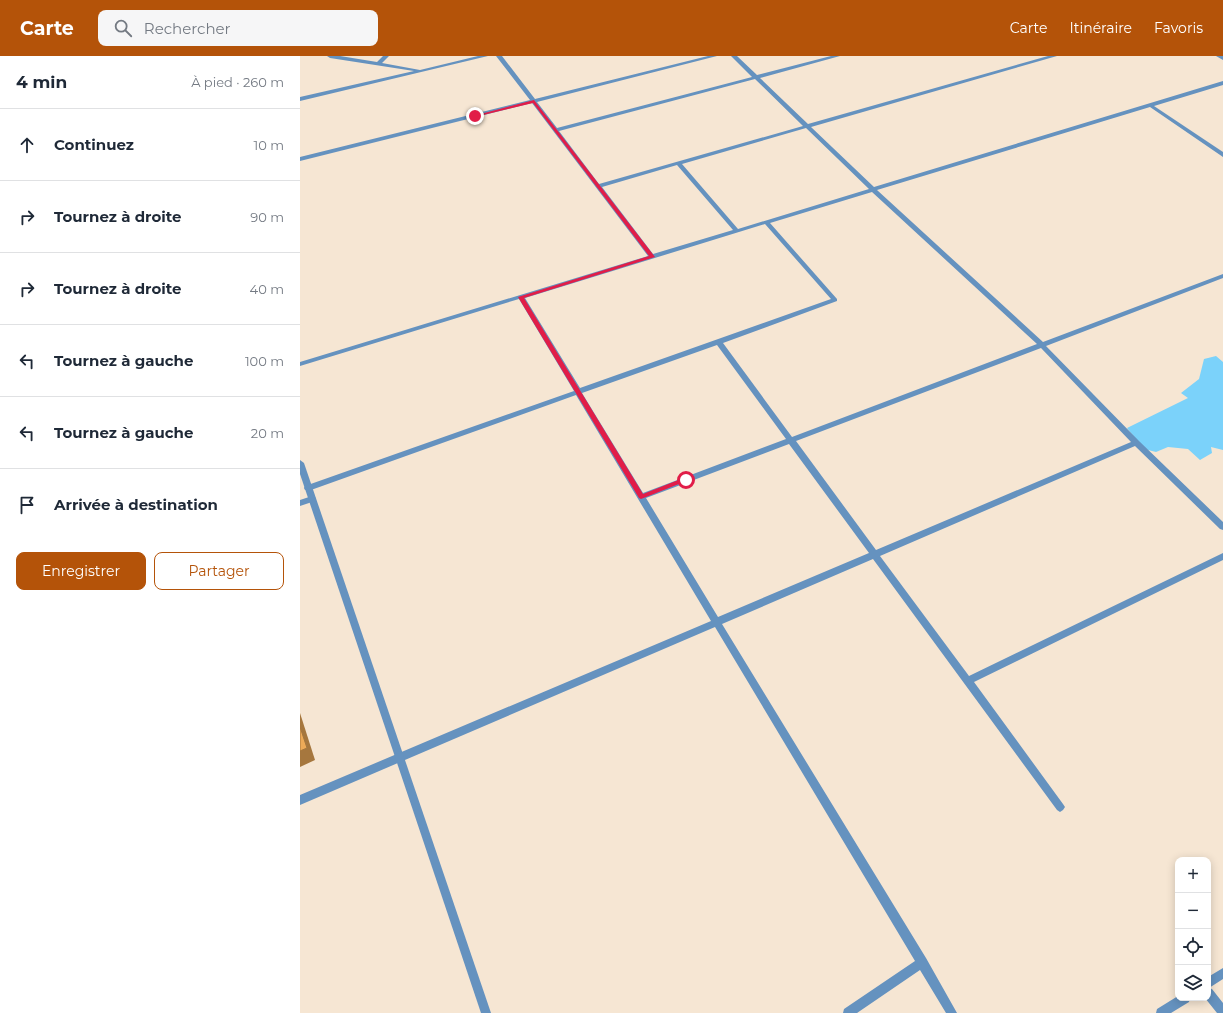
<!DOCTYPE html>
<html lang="fr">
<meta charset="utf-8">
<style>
:root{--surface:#fff;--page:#f6f6f7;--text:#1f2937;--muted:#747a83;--line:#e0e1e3;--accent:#b45309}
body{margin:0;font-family:Montserrat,sans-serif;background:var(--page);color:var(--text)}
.controls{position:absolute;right:12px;bottom:12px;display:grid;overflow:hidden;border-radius:8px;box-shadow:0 2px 10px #0003}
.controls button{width:36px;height:36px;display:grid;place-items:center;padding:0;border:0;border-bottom:1px solid var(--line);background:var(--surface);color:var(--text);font:20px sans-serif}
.stop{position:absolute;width:12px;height:12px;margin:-9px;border:3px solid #e11d48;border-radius:50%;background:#fff}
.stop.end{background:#e11d48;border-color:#fff;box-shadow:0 1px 4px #0008}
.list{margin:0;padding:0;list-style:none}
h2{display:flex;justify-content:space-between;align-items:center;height:52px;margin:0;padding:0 16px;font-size:17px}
h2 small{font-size:13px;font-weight:400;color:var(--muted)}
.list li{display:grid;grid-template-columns:26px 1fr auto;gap:12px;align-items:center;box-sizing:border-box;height:72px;padding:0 16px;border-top:1px solid var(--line)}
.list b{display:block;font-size:15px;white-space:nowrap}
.list em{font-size:13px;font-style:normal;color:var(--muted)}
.actions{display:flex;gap:8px;padding:12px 16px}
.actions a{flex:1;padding:9px 0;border:1px solid var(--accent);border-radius:8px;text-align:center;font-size:14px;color:var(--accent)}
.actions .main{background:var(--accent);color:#fff}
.icon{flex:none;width:22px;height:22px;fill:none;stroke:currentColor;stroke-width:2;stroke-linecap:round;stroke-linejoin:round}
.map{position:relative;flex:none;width:923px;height:957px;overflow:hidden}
header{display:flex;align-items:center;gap:24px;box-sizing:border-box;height:56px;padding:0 20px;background:var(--accent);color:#fff}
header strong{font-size:19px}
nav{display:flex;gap:22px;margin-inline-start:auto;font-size:14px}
.search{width:280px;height:36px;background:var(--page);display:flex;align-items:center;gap:10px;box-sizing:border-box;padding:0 14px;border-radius:8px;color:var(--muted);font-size:15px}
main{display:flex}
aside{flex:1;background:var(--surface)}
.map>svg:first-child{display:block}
.water{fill:#7bd2fa}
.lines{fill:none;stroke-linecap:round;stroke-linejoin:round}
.minor{fill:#6592bf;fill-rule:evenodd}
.tertiary{fill:#6592bf;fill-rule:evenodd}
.shaded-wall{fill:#a6773e}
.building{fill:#edaa58;stroke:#a6773e}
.route{fill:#e11d48}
</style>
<header>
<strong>Carte</strong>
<div class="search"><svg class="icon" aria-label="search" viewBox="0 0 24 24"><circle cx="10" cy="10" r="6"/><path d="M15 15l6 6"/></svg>Rechercher</div>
<nav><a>Carte</a><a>Itinéraire</a><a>Favoris</a></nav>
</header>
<main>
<aside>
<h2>4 min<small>À pied · 260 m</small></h2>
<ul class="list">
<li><svg class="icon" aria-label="ahead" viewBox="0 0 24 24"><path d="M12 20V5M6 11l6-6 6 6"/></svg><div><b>Continuez</b></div><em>10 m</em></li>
<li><svg class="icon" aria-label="right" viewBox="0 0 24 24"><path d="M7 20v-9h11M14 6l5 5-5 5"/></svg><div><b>Tournez à droite</b></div><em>90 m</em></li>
<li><svg class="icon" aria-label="right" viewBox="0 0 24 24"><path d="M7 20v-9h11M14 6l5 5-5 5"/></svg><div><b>Tournez à droite</b></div><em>40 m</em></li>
<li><svg class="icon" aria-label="left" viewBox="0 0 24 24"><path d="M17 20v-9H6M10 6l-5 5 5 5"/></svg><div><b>Tournez à gauche</b></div><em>100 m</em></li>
<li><svg class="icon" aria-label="left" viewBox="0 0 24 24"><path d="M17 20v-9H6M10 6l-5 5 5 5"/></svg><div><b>Tournez à gauche</b></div><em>20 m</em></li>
<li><svg class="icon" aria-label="arrive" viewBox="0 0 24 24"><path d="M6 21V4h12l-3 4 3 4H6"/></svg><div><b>Arrivée à destination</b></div></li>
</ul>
<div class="actions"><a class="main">Enregistrer</a><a>Partager</a></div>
</aside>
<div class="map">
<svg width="923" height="957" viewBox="0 0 923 957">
<rect width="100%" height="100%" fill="#f6e6d3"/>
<!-- water -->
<path class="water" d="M916 300 923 306V394L911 391 912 397 900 404 888 393 868 391 856 396 848 394 840 388 827 372 888 342 881 337 899 323 904 303Z"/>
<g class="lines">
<!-- minor -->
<path class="minor" d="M27 0H40L77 6 83 0H89L82 7 120 14 178 0H188L0 45V41L114 15 30 2Z
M196 0H202L235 43 408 0H417L237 46 257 72 452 21 431 0H437L457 19 531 0H540L460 22 508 68 748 0H757L511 71 574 131 923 25V29L854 50 923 96V101L850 51 577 134 743 286 923 218V222L746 290 839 385 923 466V474L920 473 835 390 580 500 669 620 923 497V504L674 626 763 748 765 751 763 754 760 756 757 754 573 503 422 568 626 902 657 957H646L620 914 557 957H543L544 953 615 905 415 571 0 749V739L411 565 276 339 11 434H5L4 432 5 430 274 335 219 243 0 310V306L348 200 232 47 0 105V101L230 44ZM455 23 503 70 299 128 259 75ZM506 72 569 133 438 173 382 108ZM377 109 433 174 353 198 302 131ZM572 136 737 288 492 381 423 287 537 245V243L470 167ZM465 168 531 243 280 332 225 242ZM417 289 486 383 343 437 282 337ZM741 292 831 386 576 494 496 385ZM489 388 569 497 418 561 346 442Z
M916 0H923V4Z
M12 440 15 441 16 443 15 445 0 450V444Z
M923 912V923L909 932 912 933 923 947V957H917L905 942H908V921Z
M878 940V942H890L889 946 871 957H856L857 953Z"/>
<!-- tertiary -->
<path class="tertiary" d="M0 404 4 407 191 957H181L0 418Z"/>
</g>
<!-- shaded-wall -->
<path class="shaded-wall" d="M0 657 15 704 0 711Z"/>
<!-- building -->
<path class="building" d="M0 671 7 692 0 695Z"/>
<!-- route -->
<path class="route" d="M234 44 355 201 224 242 343 438 386 421 389 424 341 443 339 442 218 241 349 200 233 47 175 61 173 60Z"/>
</svg>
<div class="controls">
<button>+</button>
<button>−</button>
<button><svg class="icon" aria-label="locate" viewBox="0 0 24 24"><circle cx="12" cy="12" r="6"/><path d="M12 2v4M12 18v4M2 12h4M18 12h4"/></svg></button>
<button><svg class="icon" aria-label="layers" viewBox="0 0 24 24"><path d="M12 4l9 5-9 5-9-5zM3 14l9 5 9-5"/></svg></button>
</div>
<div class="stop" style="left:386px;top:424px"></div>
<div class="stop end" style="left:175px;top:60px"></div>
</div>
</main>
